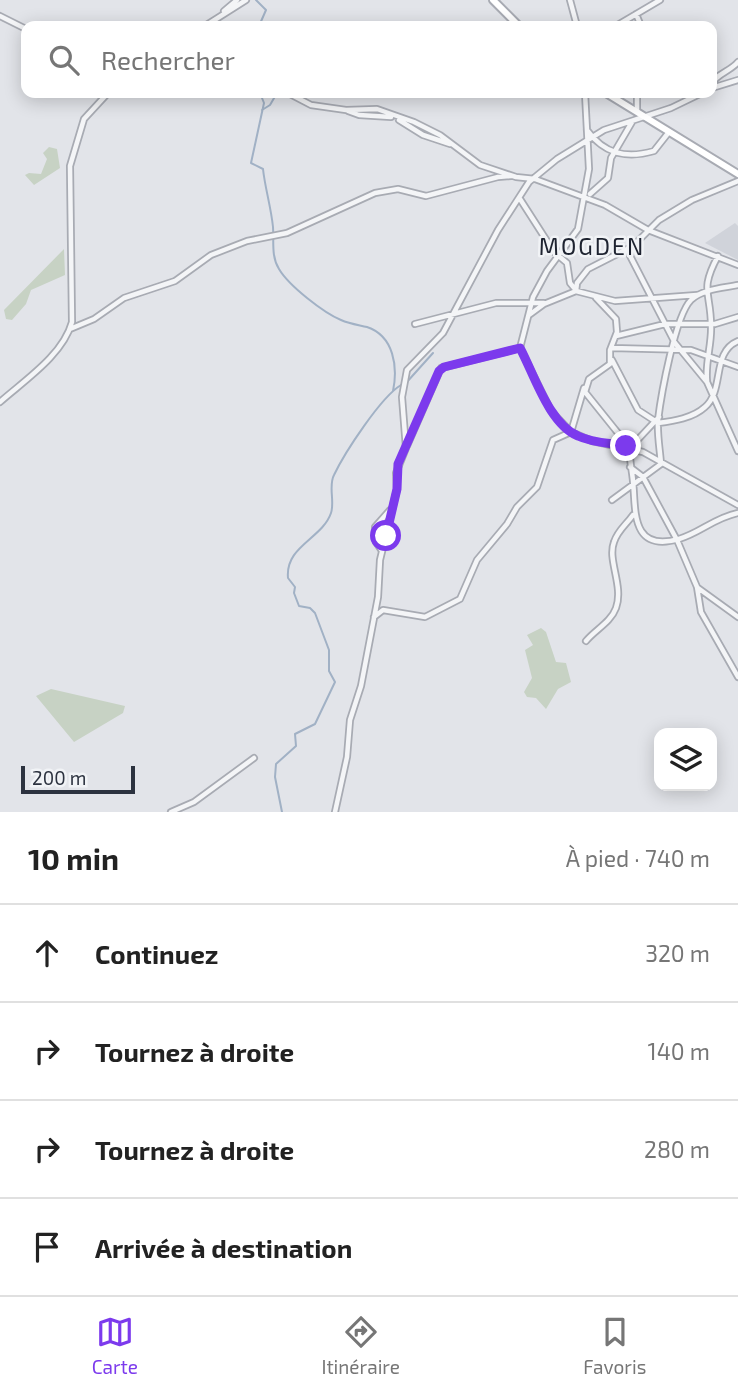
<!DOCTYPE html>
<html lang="fr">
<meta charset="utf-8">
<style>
:root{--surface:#fff;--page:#f2f2f2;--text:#222;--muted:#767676;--line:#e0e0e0;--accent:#7c3aed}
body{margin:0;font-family:"Exo 2",sans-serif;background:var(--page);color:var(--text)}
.controls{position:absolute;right:21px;bottom:21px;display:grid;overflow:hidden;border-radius:14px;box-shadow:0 4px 18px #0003}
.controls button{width:63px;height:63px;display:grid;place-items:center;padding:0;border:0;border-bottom:2px solid var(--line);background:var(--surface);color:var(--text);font:35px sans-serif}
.scale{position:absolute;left:21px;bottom:18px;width:114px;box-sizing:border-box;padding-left:7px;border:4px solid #2c323f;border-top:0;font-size:19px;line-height:24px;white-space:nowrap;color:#2c323f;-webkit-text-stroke:5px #f1f3f6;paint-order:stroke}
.stop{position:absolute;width:21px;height:21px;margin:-16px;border:5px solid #7c3aed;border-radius:50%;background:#fff}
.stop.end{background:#7c3aed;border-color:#fff;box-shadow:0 2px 7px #0008}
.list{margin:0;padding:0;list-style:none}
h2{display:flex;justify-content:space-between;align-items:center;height:91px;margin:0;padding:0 28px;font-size:30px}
h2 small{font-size:23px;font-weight:400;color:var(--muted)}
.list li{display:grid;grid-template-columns:46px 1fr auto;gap:21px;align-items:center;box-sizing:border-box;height:98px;padding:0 28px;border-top:2px solid var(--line)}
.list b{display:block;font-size:26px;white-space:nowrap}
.list em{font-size:23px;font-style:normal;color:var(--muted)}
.icon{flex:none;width:38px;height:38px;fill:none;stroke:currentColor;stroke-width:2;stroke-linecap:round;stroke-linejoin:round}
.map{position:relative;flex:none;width:738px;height:812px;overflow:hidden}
.search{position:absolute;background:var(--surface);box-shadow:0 4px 18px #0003;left:21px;right:21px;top:21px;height:77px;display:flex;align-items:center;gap:18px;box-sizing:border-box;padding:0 24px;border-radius:14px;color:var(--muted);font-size:26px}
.sheet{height:483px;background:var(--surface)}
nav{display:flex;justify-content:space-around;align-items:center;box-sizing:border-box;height:98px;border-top:2px solid var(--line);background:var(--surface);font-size:19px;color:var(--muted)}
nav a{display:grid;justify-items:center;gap:4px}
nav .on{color:var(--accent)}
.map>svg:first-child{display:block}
.built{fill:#d0d3da}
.green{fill:#c7d2c4}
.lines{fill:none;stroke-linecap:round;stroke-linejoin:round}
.stream{stroke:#a1b1c5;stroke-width:2}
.street-casing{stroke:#a8abb3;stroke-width:8}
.secondary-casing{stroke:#a8abb3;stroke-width:10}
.street{stroke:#f4f5f7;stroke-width:4.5}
.secondary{stroke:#fff;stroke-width:6}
.route{stroke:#7c3aed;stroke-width:9}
.labels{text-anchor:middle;stroke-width:5;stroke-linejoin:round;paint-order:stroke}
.quarter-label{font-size:23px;letter-spacing:2px;fill:#1e2330;stroke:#f1f3f6}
</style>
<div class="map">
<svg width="738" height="812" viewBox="0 0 738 812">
<rect width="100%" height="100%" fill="#e2e4e9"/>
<!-- built -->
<path class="built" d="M735 223 738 226V260L705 243Z"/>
<!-- green -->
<path class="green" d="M49 147 57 149 60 168 34 185 25 175 29 173 41 174 47 159 43 153Z
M64 249 65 275 31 290 26 304 12 320 6 319 4 310Z
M541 628 546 632 556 662 566 663 571 682 558 689 546 709 536 698 527 697 524 692 532 678 525 650 533 645 527 635Z
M51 689 125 706 123 713 74 742 36 696Z"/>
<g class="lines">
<!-- stream -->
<path class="stream" d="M256 0 266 10 259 26
M260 93 264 103 251 163 263 169C265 188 271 207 273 227 274 242 271 256 279 269 289 286 324 313 341 320 350 324 359 325 367 327 394 336 398 367 393 391
M262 110 270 105 277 93
M406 383 433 353
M282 812 275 777 276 764 296 746 295 734 315 724 335 682 329 671V650L315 613 310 608 299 606 294 593 295 587 288 578C285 546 322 539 331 513 335 501 328 486 334 475 345 452 381 397 401 385"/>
<defs>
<path id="street" d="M570 0 577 26
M224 11 237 0
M636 14 641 26
M0 16 26 29
M205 26 246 0
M616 26 660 0
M712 84C716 74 731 71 738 62
M712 88 738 80
M288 93 311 105 346 110 377 109 414 122 440 135 480 165 516 177 535 179 605 205 648 230 738 265
M585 93 589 169 578 229 547 271 533 297 520 348 551 411 571 432 592 441 643 452 738 505
M348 111 359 115 391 117
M637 111V93
M399 120 423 135 450 144
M587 130C604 154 626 159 654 151L669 132
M590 194 608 178 611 158 632 122
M520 199 554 252 567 263 570 283 575 289
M627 250 675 343 707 382 738 451
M576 291 577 283 588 269 633 246 659 220 692 200 738 181
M596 298 616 319 617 332 610 350V364L589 379 585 392 630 448 659 417
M529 315 544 304 576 291 615 301 697 295
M415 324 496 303H544
M70 329 94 319 124 298 175 281 211 255 247 241 287 233 375 193 398 189 426 196 498 177 511 176
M616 336 665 324H715L738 317
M612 348 691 350 738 367
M612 360 638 410 658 423C674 421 693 418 705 407 725 390 711 352 738 341
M707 381C705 362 712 344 711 326 711 292 699 291 718 256
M0 402C25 380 63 355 72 322L70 166 84 119 108 93
M407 446 441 368 520 348
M630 448C629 460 632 469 633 481 636 509 630 553 679 539 700 533 714 518 738 513
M630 467 643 477 677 540 697 587 701 612 738 677
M612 500 661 464C660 450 657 434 658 420 661 396 675 316 691 300 702 289 724 288 738 285
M382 551 376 542 375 527 390 510
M698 588 738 617
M374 617 383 610 425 617 460 599 477 560 507 524 517 507 537 487 553 440 571 432 584 388
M586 641C595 630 611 622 616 608 624 586 607 560 614 542 618 530 626 525 633 515
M171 812 194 802 254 758
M335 812 347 757 350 720 361 686 378 597 380 560 397 489 396 473 406 448 402 397 407 370 443 333 498 230 529 182 557 159 604 130 671 108 702 93"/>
<path id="secondary" d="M493 0 519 26
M606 93 738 174"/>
</defs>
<!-- street casing -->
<use href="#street" class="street-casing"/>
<!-- secondary casing -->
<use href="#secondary" class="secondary-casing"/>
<!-- street -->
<use href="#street" class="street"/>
<!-- secondary -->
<use href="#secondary" class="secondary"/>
</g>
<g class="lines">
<!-- route -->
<path class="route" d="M386 536 397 489 398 464 439 371 444 367 520 348C534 374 549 424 578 436 593 443 610 443 626 446"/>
</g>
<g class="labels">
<!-- quarter labels -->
<g class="quarter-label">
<text x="592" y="255">MOGDEN</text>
</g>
</g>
</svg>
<div class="controls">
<button><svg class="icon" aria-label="layers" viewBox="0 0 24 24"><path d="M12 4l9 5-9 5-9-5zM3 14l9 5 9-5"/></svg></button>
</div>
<div class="scale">200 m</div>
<div class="stop" style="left:386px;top:536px"></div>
<div class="stop end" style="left:626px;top:446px"></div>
<div class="search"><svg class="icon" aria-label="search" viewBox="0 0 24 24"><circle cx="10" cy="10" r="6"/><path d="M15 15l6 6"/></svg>Rechercher</div>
</div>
<section class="sheet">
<h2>10 min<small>À pied · 740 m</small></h2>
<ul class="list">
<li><svg class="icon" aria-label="ahead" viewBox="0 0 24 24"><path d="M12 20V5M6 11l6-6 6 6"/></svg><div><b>Continuez</b></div><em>320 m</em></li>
<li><svg class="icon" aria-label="right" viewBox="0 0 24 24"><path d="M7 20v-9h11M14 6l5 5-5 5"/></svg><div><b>Tournez à droite</b></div><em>140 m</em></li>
<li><svg class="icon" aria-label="right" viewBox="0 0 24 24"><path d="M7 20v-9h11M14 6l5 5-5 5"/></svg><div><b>Tournez à droite</b></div><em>280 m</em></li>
<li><svg class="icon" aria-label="arrive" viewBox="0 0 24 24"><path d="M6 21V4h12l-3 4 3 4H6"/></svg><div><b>Arrivée à destination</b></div></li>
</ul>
</section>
<nav>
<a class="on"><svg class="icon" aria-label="map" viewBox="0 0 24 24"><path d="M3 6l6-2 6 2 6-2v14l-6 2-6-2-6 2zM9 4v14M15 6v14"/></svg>Carte</a>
<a><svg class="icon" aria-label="directions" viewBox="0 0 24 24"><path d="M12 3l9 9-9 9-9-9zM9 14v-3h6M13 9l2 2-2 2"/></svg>Itinéraire</a>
<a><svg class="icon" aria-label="saved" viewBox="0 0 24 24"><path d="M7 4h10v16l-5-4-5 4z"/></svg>Favoris</a>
</nav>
